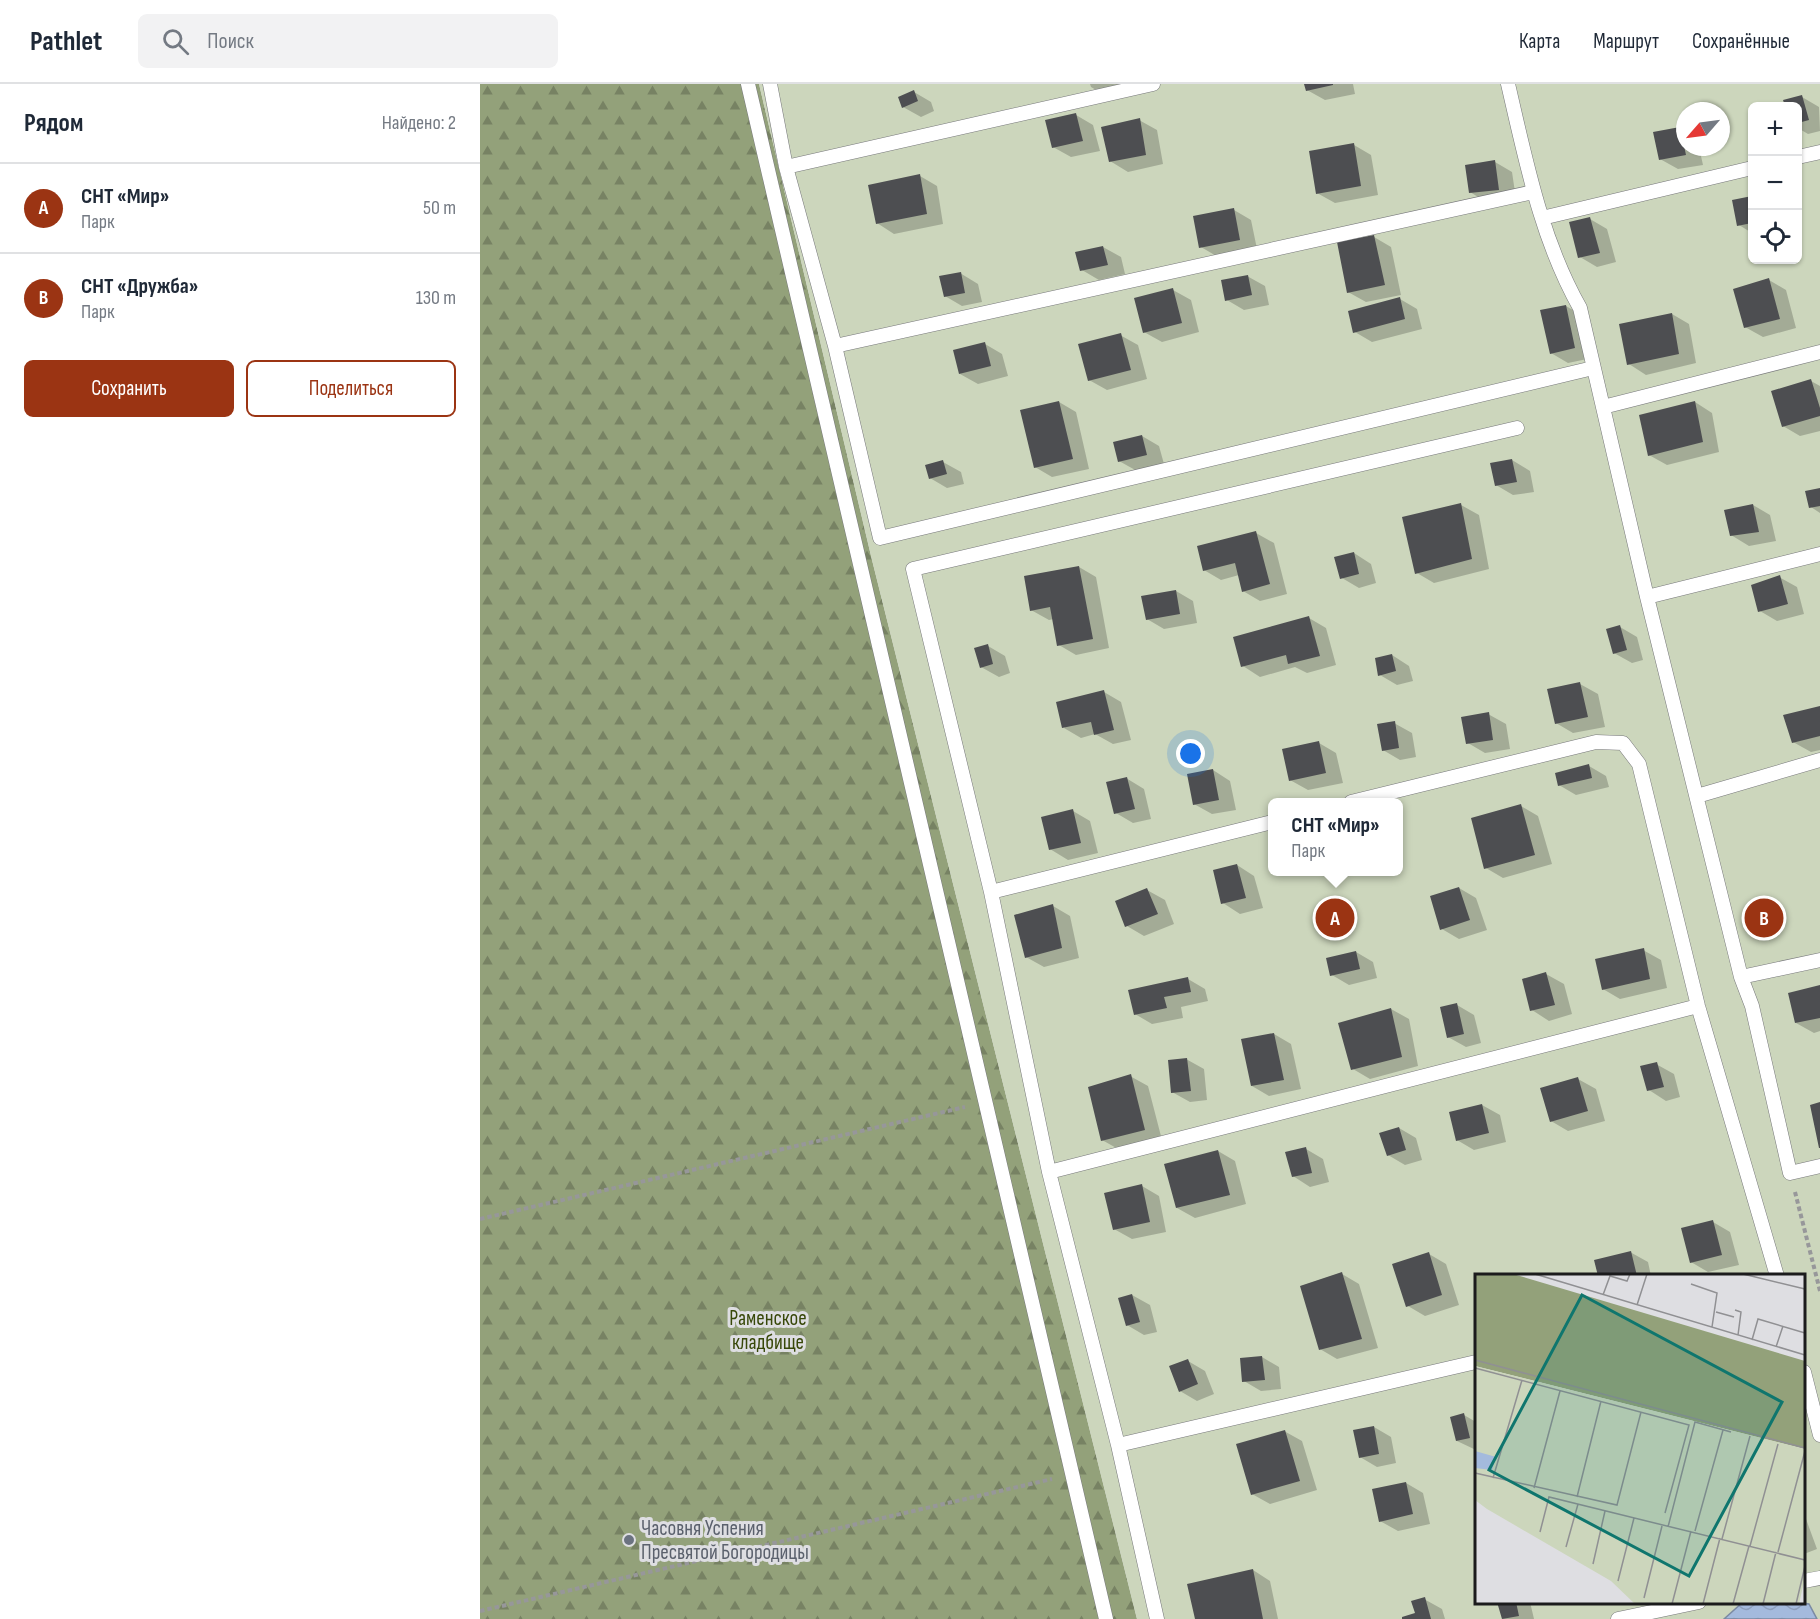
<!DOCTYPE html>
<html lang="ru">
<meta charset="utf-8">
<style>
:root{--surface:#fff;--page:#f2f2f3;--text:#1f2937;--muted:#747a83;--line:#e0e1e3;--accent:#9b3413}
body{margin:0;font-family:"Sofia Sans Condensed",sans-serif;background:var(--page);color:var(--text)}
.controls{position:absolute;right:18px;top:18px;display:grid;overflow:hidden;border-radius:9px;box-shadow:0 2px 4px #0004}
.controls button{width:54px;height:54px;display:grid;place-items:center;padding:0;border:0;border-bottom:2px solid var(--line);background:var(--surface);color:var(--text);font:30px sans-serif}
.compass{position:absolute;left:1196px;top:18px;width:54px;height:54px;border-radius:50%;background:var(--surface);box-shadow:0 2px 4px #0004;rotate:242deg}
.you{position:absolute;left:711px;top:670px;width:21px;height:21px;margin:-15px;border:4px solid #fff;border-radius:50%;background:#1a73e8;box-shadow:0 0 0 9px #1a73e833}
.badge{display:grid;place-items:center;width:39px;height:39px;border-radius:50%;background:var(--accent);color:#fff;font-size:20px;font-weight:700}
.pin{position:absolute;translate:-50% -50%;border:3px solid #fff;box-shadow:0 2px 6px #0006}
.popup{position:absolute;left:788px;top:714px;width:135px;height:78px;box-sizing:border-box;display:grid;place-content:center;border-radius:9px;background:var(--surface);filter:drop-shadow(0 2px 4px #0005);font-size:20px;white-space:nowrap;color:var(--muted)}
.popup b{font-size:22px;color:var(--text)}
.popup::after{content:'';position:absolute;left:50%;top:100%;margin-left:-12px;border:12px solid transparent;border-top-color:var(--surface)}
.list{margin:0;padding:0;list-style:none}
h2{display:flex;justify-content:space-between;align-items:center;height:78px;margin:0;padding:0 24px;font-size:26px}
h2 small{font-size:20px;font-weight:400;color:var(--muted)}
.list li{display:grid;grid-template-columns:39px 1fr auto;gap:18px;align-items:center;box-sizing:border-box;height:90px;padding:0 24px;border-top:2px solid var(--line)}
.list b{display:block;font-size:22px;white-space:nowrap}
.list p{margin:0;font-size:20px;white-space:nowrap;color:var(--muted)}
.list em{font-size:20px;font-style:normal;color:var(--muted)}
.actions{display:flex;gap:12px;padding:18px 24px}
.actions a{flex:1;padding:14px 0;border:2px solid var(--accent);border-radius:9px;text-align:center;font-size:21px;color:var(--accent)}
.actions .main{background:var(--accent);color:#fff}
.icon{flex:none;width:33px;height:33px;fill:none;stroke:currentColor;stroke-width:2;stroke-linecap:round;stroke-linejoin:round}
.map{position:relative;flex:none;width:1340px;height:1535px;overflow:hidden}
header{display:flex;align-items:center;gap:36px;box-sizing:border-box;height:84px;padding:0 30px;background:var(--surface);border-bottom:2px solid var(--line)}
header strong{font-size:28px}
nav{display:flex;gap:33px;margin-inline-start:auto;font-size:21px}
.search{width:420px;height:54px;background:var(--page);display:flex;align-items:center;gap:15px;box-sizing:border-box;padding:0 21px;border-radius:9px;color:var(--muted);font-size:22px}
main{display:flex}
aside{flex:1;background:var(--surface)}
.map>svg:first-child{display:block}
.forest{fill:url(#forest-firs)}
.garden{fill:#ccd6bc;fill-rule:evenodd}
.water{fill:url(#water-waves);stroke:#7b8aa3;stroke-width:1.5}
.shadow{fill:#0003}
.building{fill:#4d4e51}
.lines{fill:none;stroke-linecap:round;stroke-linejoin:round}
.service-casing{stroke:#77787b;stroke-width:15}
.path{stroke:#97979a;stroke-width:4;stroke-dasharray:4.5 3;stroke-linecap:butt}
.service{stroke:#fff;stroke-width:14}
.worship-dot{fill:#6b7280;stroke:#dedee2;stroke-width:2}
.labels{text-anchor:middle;stroke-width:6;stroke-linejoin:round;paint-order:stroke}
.park-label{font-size:21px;fill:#384809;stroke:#dedee2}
.worship-label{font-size:21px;fill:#5b616d;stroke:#dedee2;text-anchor:start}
.inset-road{fill:none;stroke:#909093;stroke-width:1.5}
.view{fill:#0f766e;fill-opacity:0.15;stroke:#0f766e;stroke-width:3}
.inset-edge{fill:none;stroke:#1b1b1c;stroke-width:3}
</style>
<header>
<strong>Pathlet</strong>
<div class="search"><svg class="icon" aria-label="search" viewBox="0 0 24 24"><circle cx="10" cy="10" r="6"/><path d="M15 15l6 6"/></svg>Поиск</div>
<nav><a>Карта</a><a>Маршрут</a><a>Сохранённые</a></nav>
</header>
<main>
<aside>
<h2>Рядом<small>Найдено: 2</small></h2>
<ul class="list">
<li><span class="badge">A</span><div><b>СНТ «Мир»</b><p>Парк</p></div><em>50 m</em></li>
<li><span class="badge">B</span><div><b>СНТ «Дружба»</b><p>Парк</p></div><em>130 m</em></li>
</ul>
<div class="actions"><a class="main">Сохранить</a><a>Поделиться</a></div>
</aside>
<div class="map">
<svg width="1340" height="1535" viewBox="0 0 1340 1535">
<defs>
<pattern id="forest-firs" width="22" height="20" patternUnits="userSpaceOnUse" patternTransform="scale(1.5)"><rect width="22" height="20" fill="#93a17a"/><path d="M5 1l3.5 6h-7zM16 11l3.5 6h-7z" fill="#778263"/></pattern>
<pattern id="water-waves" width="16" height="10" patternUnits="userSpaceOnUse" patternTransform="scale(1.5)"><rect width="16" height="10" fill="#a4badd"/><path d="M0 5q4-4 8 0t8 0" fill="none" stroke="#8d9fbd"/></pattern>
</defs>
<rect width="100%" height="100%" fill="#dedee2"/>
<!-- forest -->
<path class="forest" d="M0 0H279L392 476 657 1535H0Z"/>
<!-- garden -->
<path class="garden" d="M279 0H1340V1535H657L392 476ZM1272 22H1318V176H1272ZM1205 27H1241V63H1205ZM792 718H918V788H792ZM996 1192H1324V1518H996Z"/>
<!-- water -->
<path class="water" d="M1263 1518 1323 1519 1329 1520 1337 1535H1244Z"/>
<!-- shadow -->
<path class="shadow" d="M610 0H668L628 13 611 3Z
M826 0H873L875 10 845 16 827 6Z
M434 8 451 18 454 27 441 33 423 23Z
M1322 13 1339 23 1340 47 1328 50 1318 44V22H1306L1305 17Z
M596 31 613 41 620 67 591 73 573 63Z
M659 36 677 46 683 80 648 88 630 77Z
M1200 44 1205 47V63H1219L1223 81 1198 85 1180 75Z
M874 61 891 71 898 111 855 119 837 109Z
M1015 78 1032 88 1036 115 1008 119 990 108Z
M440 92 457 102 463 140 414 150 397 139Z
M1272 113V149L1259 141 1254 117Z
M754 126 771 136 777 165 738 173 721 163Z
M1110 135 1127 145 1136 178 1117 183 1100 173Z
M894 153 911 163 921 211 886 218 868 208Z
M623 163 641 173 645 190 619 196 602 186Z
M480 189 498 200 502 218 482 222 465 212Z
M767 192 785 202 789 221 764 226 747 216Z
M1289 196 1306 206 1316 244 1283 253 1265 243Z
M693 206 711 216 719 248 682 258 664 248Z
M920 215 937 225 942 245 892 258 875 248Z
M1086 222 1103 232 1112 274 1088 279 1071 269Z
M1192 230 1209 240 1216 279 1166 291 1149 280Z
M640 251 658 261 667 295 627 306 609 296Z
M505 260 522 270 528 292 498 300 480 290Z
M1331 297 1340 302V347L1320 352 1303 342Z
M579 318 596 328 609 385 572 393 555 383Z
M1215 318 1232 329 1239 368 1187 381 1169 371Z
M662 352 679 362 684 380 657 387 639 377Z
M1032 376 1050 387 1054 408 1033 411 1016 401Z
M463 378 481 388 484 400 467 404 450 394Z
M1340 405V429L1331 423Z
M981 421 999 431 1009 485 954 499 937 489Z
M1273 421 1290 431 1296 457 1269 462 1251 451Z
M776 449 794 459 807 510 780 517 763 507 759 491 741 496 724 486Z
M874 469 891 480 896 499 879 504 862 494Z
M599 483 616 493 629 564 596 571 579 561 574 535 569 536 551 526Z
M1299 493 1317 503 1324 530 1297 537 1280 527Z
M696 507 713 517 717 539 684 545 667 535Z
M829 534 846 544 856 581 827 589 815 583 780 593 763 582Z
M1140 543 1157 553 1163 576 1152 579 1134 569Z
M508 562 525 572 530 589 519 593 501 583Z
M912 571 929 582 933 597 917 601 900 591Z
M1100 600 1118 610 1125 643 1093 649 1076 639Z
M624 608 641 618 651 656 633 660 615 650 601 654 584 644Z
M1340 624V666L1331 668 1313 658Z
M1008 630 1026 640 1030 665 1005 669 988 659Z
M914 639 932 649 936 673 920 676 903 666Z
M839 659 856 669 863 699 828 706 810 696Z
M1109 682 1126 692 1129 703 1096 711 1079 701Z
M733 686 750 697 756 726 732 730 714 720Z
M646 694 664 705 671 735 653 739 636 729Z
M1041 722 1058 732 1072 780 1023 794 1006 784Z
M593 727 610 737 618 769 588 776 570 765Z
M757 781 774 792 783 824 760 830 743 819Z
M979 804 996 814 1007 846 979 855 962 845Z
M667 806 685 816 694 840 664 852 647 842Z
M573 822 590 832 599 874 564 883 546 873Z
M1163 866 1181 876 1187 904 1140 915 1123 905Z
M876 868 893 878 897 894 869 901 852 891Z
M1066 890 1084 900 1092 930 1069 937 1052 926Z
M708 895 725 905 728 917 701 923 703 934 672 940 655 930Z
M1340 903V947L1334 949 1316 939Z
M977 921 994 931 1001 959 986 963 968 953Z
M911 925 929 935 938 982 890 995 873 985Z
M794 950 811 960 821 1005 789 1012 772 1002Z
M706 975 724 985 727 1016 710 1018 692 1008Z
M1176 980 1194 990 1200 1013 1186 1017 1169 1006Z
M650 992 668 1002 682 1056 640 1066 622 1056Z
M1098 995 1116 1005 1125 1037 1088 1047 1071 1037Z
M1002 1021 1020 1031 1026 1058 994 1066 977 1056Z
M919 1044 936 1054 942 1076 925 1081 908 1071Z
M826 1065 843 1075 849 1098 830 1103 813 1092Z
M738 1067 755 1077 766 1120 715 1134 697 1124Z
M662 1102 679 1112 686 1148 652 1155 634 1145Z
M1233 1138 1250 1148 1259 1181 1228 1188 1211 1178Z
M1150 1168 1168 1178 1171 1192H1120Z
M949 1170 966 1180 979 1221 945 1232 928 1222Z
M862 1190 879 1200 898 1264 857 1275 840 1265Z
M652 1211 670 1221 677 1248 664 1251 647 1241Z
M782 1273 799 1283 801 1305 781 1307 764 1297Z
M708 1277 725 1287 734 1310 717 1317 700 1307Z
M984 1331 996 1338V1366L977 1357Z
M894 1343 911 1353 916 1379 897 1383 880 1373Z
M804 1347 822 1357 837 1406 790 1420 772 1410Z
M926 1399 943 1409 950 1440 918 1447 900 1437Z
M1324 1434 1326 1435 1337 1465 1324 1470Z
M773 1486 790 1497 798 1535H716Z
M944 1515 962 1525 965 1535H924L937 1530Z
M1019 1518H1050L1054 1535H1023Z"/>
<!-- building -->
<path class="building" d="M824 0H853V1L826 7Z
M434 6 438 17 422 24 418 13Z
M1322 11 1329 36 1318 39V22H1305L1303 16Z
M596 29 603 57 572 64 565 36Z
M660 34 666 71 629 78 621 43Z
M1200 43 1206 71 1179 76 1173 48Z
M874 59 881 102 836 110 829 67Z
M1015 76 1019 106 989 109 985 81Z
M440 90 447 130 396 140 388 101Z
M1272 112V139L1257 142 1252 116Z
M754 124 760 156 719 164 713 132Z
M1110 133 1120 169 1098 174 1089 138Z
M894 151 905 201 867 209 857 158Z
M623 162 628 181 600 187 595 168Z
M481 188 485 209 464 213 459 192Z
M768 191 772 211 745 217 741 196Z
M1289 194 1300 235 1264 244 1253 205Z
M693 204 702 239 663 249 654 214Z
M920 213 925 235 873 249 868 227Z
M1086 221 1095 264 1070 270 1060 226Z
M1192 229 1199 270 1147 281 1139 240Z
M641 249 651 286 608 297 598 260Z
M505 258 511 282 479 290 473 266Z
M1331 295 1340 324V332L1302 343 1291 307Z
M579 317 593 375 554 384 540 326Z
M1215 317 1223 358 1168 372 1159 331Z
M662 351 667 371 638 378 633 358Z
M1032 375 1037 398 1015 402 1010 379Z
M463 376 467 390 449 395 445 381Z
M1340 404V422L1329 424 1325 407Z
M981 419 992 475 935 490 922 433Z
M1273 420 1279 448 1250 452 1244 426Z
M776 447 790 500 762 508 755 479 723 487 717 462Z
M874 468 879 490 860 495 854 473Z
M599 482 613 555 577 562 570 523 550 527 544 492Z
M1300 491 1308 520 1278 528 1271 501Z
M696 506 700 530 666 536 661 512Z
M829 532 840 572 808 580 806 571 761 583 753 553Z
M1140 541 1147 566 1133 570 1126 545Z
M508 560 513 580 500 584 494 564Z
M912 570 916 587 898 592 895 574Z
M1100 598 1108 633 1075 640 1067 605Z
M624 606 634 646 614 651 611 638 582 644 576 618Z
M1340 622V652L1312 659 1303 631Z
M1009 628 1013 656 986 660 981 633Z
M915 637 919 664 902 667 897 640Z
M839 657 846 689 809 697 802 665Z
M1109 680 1112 694 1078 702 1075 689Z
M733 685 739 716 713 721 707 690Z
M647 693 655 725 634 730 626 698Z
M1041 720 1055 771 1004 785 991 734Z
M593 725 601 759 569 766 561 733Z
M757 780 766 814 741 820 733 786Z
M979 803 990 836 960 846 950 812Z
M667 804 678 830 645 843 635 817Z
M573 820 582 864 545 874 534 831Z
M1164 864 1170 895 1122 906 1115 875Z
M876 867 880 885 850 892 846 874Z
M1066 888 1075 921 1050 927 1042 895Z
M708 893 711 908 684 913 687 924 654 931 648 906Z
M1340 901V934L1315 939 1308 909Z
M977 919 984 950 967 954 960 923Z
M911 924 922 973 871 986 858 939Z
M794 949 804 996 771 1002 761 955Z
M707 974 711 1007 691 1009 688 976Z
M1177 978 1184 1003 1167 1007 1160 982Z
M651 990 665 1046 621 1057 608 1003Z
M1098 993 1108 1027 1070 1038 1060 1004Z
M1340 1018V1064H1339L1330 1021Z
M1002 1020 1009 1049 976 1057 969 1028Z
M919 1043 926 1066 907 1072 899 1049Z
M826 1063 832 1089 812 1093 805 1068Z
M738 1066 750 1111 696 1124 684 1080Z
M662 1100 670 1138 633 1146 624 1109Z
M1233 1136 1242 1171 1210 1179 1201 1144Z
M1151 1167 1157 1192H1118L1114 1176Z
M949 1168 962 1211 926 1223 912 1180Z
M862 1188 882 1255 839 1266 820 1202Z
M652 1210 660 1238 646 1242 638 1214Z
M782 1272 785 1296 762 1298 760 1274Z
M708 1275 718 1300 699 1308 689 1282Z
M984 1329 990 1354 976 1357 970 1333Z
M894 1342 899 1370 879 1374 873 1346Z
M805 1346 820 1397 771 1411 756 1360Z
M926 1398 933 1430 899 1438 892 1405Z
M773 1485 783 1535H715L707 1500Z
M945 1513 951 1535H922V1533L935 1529 931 1517Z
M1017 1518H1036L1039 1532 1022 1535Z"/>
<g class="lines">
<defs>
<path id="service" d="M268 0 626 1535
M290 0 306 83 355 262 400 454 1113 284
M1028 0C1046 77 1061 155 1100 224L1167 513 1261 893 1272 922 1310 1089 1340 1082
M1318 73 1340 68
M306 83 673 0
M1062 134 1272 84
M355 262 1053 108
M1123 323 1340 268
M1167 513 1340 470
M1217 712 1340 676
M871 718 1116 658 1143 659 1159 680 1218 922 1297 1192
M511 808 792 738
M1261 893 1340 876
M569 1088 1218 922
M1324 1288 1340 1351
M638 1361 996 1278
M1324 1497 1340 1494
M677 1535 638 1361 569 1088 511 808 433 485 1037 344
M1138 1535 1219 1518"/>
</defs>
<!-- service casing -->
<use href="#service" class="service-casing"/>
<!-- path -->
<path class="path" d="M1315 1108 1340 1207
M0 1135 485 1023
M0 1527 572 1395"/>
<!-- service -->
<use href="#service" class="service"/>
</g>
<!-- markers -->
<circle class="worship-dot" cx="149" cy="1456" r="6"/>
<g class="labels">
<!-- park labels -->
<g class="park-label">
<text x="288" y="1241">Раменское<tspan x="288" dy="24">кладбище</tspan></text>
</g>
<!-- worship labels -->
<g class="worship-label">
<text x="161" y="1451">Часовня Успения<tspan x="161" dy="24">Пресвятой Богородицы</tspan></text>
</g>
</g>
<!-- overview -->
<g transform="translate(995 1190)">
<rect width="330" height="330" fill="#dedee2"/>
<path d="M0 0H38L330 87V175L0 92Z" fill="#93a17a"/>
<path d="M0 92 330 175V303L324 330H160L136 307 12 235 0 226Z" fill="#ccd6bc"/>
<path d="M0 177 21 183 17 196 0 194Z" fill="#a4badd"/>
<path class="inset-road" d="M60 0 330 81M268 0 330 15M216 10 242 19 237 53M128 21 135 2 152 7 155 0M162 31 172 0M260 36 266 38 263 61M241 38 259 43M277 66 283 45 330 59M301 73 308 52M0 86 330 174M0 94 214 151 190 239M0 199 142 231 166 138M18 204 47 106M59 214 85 117M102 223 126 127M193 253 220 148 256 158M220 257 248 156M65 258 74 223 330 286M247 265 275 162M275 272 303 170M91 273 103 230M303 278 330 177M118 290 130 237M143 307 159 244M169 324 187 252M197 330 216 257M228 330 245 264M258 330 274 272M288 330 301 278M321 330 330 292"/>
<path class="view" d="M107 21 307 128 214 302 14 196Z"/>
<rect width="330" height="330" class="inset-edge"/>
</g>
</svg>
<div class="controls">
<button>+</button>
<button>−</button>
<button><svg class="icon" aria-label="locate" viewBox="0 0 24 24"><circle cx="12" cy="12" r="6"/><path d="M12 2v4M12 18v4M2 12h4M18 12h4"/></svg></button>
</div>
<svg class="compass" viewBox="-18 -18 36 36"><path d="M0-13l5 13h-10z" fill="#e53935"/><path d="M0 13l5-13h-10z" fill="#747a83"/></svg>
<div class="you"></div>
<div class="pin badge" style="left:855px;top:834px">A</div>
<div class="popup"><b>СНТ «Мир»</b>Парк</div>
<div class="pin badge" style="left:1284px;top:834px">B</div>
</div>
</main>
